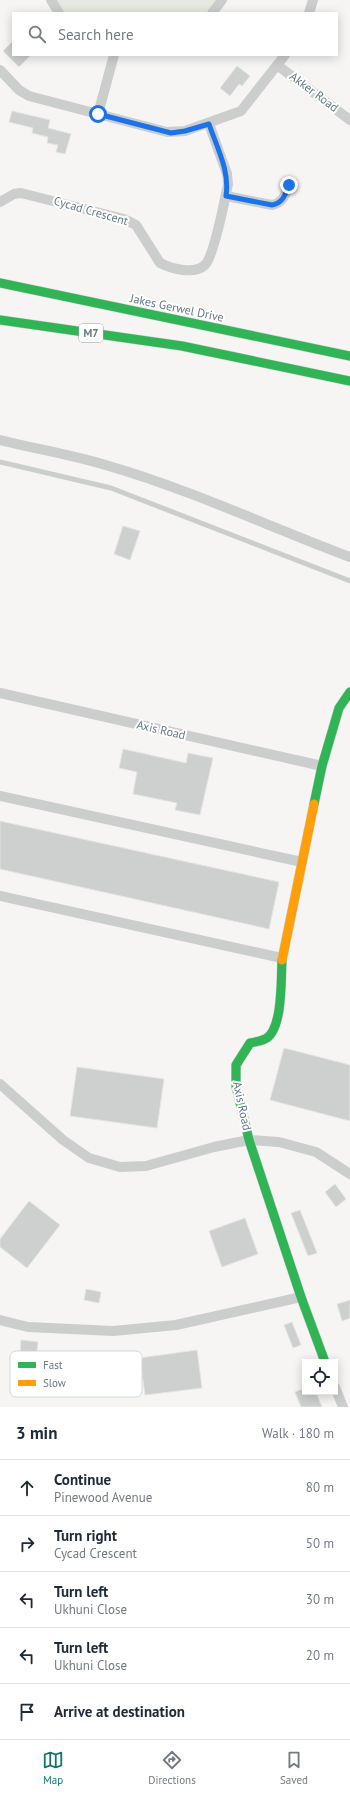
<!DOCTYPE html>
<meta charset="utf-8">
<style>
:root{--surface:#fff;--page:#f2f2f3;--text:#1f2937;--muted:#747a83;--line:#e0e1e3;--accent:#0f766e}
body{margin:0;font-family:"PT Sans",sans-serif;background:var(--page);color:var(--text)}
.controls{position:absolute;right:12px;bottom:12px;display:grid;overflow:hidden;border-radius:0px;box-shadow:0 2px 10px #0003}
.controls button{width:36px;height:36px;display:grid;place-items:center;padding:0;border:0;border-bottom:1px solid var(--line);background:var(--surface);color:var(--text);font:20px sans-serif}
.stop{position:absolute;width:12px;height:12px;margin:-9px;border:3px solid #1a73e8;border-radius:50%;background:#fff}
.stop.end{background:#1a73e8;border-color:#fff;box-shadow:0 1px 4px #0008}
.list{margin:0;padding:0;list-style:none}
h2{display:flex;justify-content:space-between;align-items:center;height:52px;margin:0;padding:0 16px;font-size:17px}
h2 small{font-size:13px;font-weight:400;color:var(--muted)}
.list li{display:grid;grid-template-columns:26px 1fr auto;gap:12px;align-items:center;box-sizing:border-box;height:56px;padding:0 16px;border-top:1px solid var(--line)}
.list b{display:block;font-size:15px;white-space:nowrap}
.list p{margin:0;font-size:13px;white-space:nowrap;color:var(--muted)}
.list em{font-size:13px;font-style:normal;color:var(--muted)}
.icon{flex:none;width:22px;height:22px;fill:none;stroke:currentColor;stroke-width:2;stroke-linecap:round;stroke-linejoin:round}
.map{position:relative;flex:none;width:350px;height:1407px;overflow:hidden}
.search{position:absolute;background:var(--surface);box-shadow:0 2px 10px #0003;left:12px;right:12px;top:12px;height:44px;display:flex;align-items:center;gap:10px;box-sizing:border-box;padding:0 14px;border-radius:0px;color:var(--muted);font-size:15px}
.sheet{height:332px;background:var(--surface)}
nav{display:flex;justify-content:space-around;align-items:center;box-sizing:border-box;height:56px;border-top:1px solid var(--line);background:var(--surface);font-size:11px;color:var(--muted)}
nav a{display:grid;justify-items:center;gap:2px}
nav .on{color:var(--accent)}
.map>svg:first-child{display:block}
.green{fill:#e6e8e2}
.building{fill:#cecfcf;stroke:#e5e4e4}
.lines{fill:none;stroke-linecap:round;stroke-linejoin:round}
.fast-casing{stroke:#d2d3d4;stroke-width:10}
.slow-casing{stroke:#d2d3d4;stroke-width:10}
.lane{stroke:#cccdcd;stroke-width:5}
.street{stroke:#cccdcd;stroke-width:10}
.fast{stroke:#30b455;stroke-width:9}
.slow{stroke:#ff9f0a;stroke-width:9}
.route{stroke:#1a73e8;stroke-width:5}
.labels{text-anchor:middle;stroke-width:4;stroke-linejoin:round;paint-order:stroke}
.shield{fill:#fff;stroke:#92a2aa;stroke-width:1}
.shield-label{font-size:11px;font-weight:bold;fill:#647a85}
.street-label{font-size:12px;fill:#647a85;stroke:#fff}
.key{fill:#fff;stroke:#d0d7da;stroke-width:1}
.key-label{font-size:11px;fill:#647a85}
</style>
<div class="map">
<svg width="350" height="1407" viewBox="0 0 350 1407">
<rect width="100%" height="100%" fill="#f6f5f4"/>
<!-- green -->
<path class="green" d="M56 0H216L206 13H66L60 8Z"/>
<!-- building -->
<path class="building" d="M13 41V55H31L19 67 3 51Z
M237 66 250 76 242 86 239 84 230 96 220 88Z
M12 111 50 120 48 128 71 134 65 154 56 152 58 145 47 143 48 137 32 133 33 128 9 122Z
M123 526 140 531 130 560 114 554Z
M123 749 186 763 188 753 213 758 200 815 175 810 177 803 133 794 137 772 119 768Z
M0 821 279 882 269 929 0 869Z
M284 1048 350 1065V1121L270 1100Z
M77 1067 164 1079 157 1128 70 1116Z
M335 1184 346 1199 336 1207 325 1192Z
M29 1201 60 1225 27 1268 0 1247V1239Z
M300 1210 317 1253 308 1256 291 1213Z
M245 1218 258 1254 222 1267 209 1231Z
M86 1289 101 1292 99 1303 84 1300Z
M350 1300V1318L342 1321 337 1304Z
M292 1322 301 1345 293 1348 284 1325Z
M21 1340 38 1342 36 1358 20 1356Z
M197 1350 202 1388 145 1395 140 1358Z
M305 1388V1392H316L322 1407H301L295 1392Z"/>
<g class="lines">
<defs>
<path id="fast" d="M0 283 350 356
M0 320 182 346 350 381
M314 804 322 766 339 708 350 692
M282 960C281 978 283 1031 265 1039 261 1041 255 1042 250 1043L236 1065V1086L249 1140 301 1297 325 1362"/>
<path id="slow" d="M282 960 314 804"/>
</defs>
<!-- fast casing -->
<use href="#fast" class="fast-casing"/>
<!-- slow casing -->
<use href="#slow" class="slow-casing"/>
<!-- lane -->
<path class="lane" d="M0 462 111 488 350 581"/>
<!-- street -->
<path class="street" d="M51 0 59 13
M212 13 222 0
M309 13 313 0
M277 65 350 120
M0 70 19 90 29 96 167 132 185 131 241 111 285 55
M98 114 114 55
M226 196 272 205C283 203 285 195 289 185
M0 202 14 194 21 193 124 219 136 225 160 263C172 269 194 275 205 265 214 256 225 199 228 184L227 174 209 124
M0 440C36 449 73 455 109 466 191 490 270 527 350 557
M0 693 322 766
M0 796 302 862
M0 896 282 958
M0 1084 63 1140 89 1158 120 1167 146 1166 214 1147 249 1140 279 1142 316 1152 350 1174
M0 1320 28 1327 113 1331 176 1325 301 1297
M335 1387 343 1407"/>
<!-- fast -->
<use href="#fast" class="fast"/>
<!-- slow -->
<use href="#slow" class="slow"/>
</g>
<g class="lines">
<!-- route -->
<path class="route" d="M98 114 171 133 185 131 209 124C217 148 230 171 226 196L272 205C283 203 285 195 289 185"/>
</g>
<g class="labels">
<!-- shield labels -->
<rect class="shield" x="79" y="324" width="24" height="18" rx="3"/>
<g class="shield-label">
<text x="91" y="337">M7</text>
</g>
<!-- street labels -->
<g class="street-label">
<text transform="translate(314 92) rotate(37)" y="4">Akker Road</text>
<text transform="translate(91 211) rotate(16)" y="4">Cycad Crescent</text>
<text transform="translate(177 308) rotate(12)" y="4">Jakes Gerwel Drive</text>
<text transform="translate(161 730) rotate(13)" y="4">Axis Road</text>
<text transform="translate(242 1106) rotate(78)" y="4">Axis Road</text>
</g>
</g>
<!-- legend -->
<rect x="10" y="1351" width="132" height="46" rx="6" class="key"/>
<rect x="18" y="1362" width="18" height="6" fill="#30b455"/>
<rect x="18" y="1380" width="18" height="6" fill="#ff9f0a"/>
<g class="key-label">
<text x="43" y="1369">Fast</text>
<text x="43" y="1387">Slow</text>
</g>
</svg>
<div class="controls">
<button><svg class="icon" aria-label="locate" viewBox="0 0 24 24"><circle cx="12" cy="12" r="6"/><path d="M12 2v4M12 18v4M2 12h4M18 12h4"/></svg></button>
</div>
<div class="stop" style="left:98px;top:114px"></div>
<div class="stop end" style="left:289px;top:185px"></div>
<div class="search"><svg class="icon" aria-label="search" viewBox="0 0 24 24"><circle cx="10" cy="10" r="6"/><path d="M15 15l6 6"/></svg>Search here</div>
</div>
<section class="sheet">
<h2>3 min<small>Walk · 180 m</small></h2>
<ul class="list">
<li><svg class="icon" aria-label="ahead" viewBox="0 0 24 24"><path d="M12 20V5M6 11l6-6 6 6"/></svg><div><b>Continue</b><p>Pinewood Avenue</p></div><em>80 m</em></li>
<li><svg class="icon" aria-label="right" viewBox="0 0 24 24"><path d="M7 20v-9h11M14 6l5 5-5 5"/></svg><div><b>Turn right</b><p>Cycad Crescent</p></div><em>50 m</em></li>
<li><svg class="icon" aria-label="left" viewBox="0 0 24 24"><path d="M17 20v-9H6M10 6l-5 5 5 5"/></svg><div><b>Turn left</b><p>Ukhuni Close</p></div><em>30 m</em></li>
<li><svg class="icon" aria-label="left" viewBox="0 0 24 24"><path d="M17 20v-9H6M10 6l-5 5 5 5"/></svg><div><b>Turn left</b><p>Ukhuni Close</p></div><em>20 m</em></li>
<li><svg class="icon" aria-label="arrive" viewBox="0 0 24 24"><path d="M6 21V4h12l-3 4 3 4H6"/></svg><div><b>Arrive at destination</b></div></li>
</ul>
</section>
<nav>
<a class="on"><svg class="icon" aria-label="map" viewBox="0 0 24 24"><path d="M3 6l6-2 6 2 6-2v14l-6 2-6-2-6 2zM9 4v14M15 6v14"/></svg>Map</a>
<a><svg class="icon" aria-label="directions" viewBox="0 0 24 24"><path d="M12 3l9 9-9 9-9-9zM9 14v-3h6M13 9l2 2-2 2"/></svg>Directions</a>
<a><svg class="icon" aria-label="saved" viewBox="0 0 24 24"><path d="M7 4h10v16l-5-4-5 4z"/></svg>Saved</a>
</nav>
